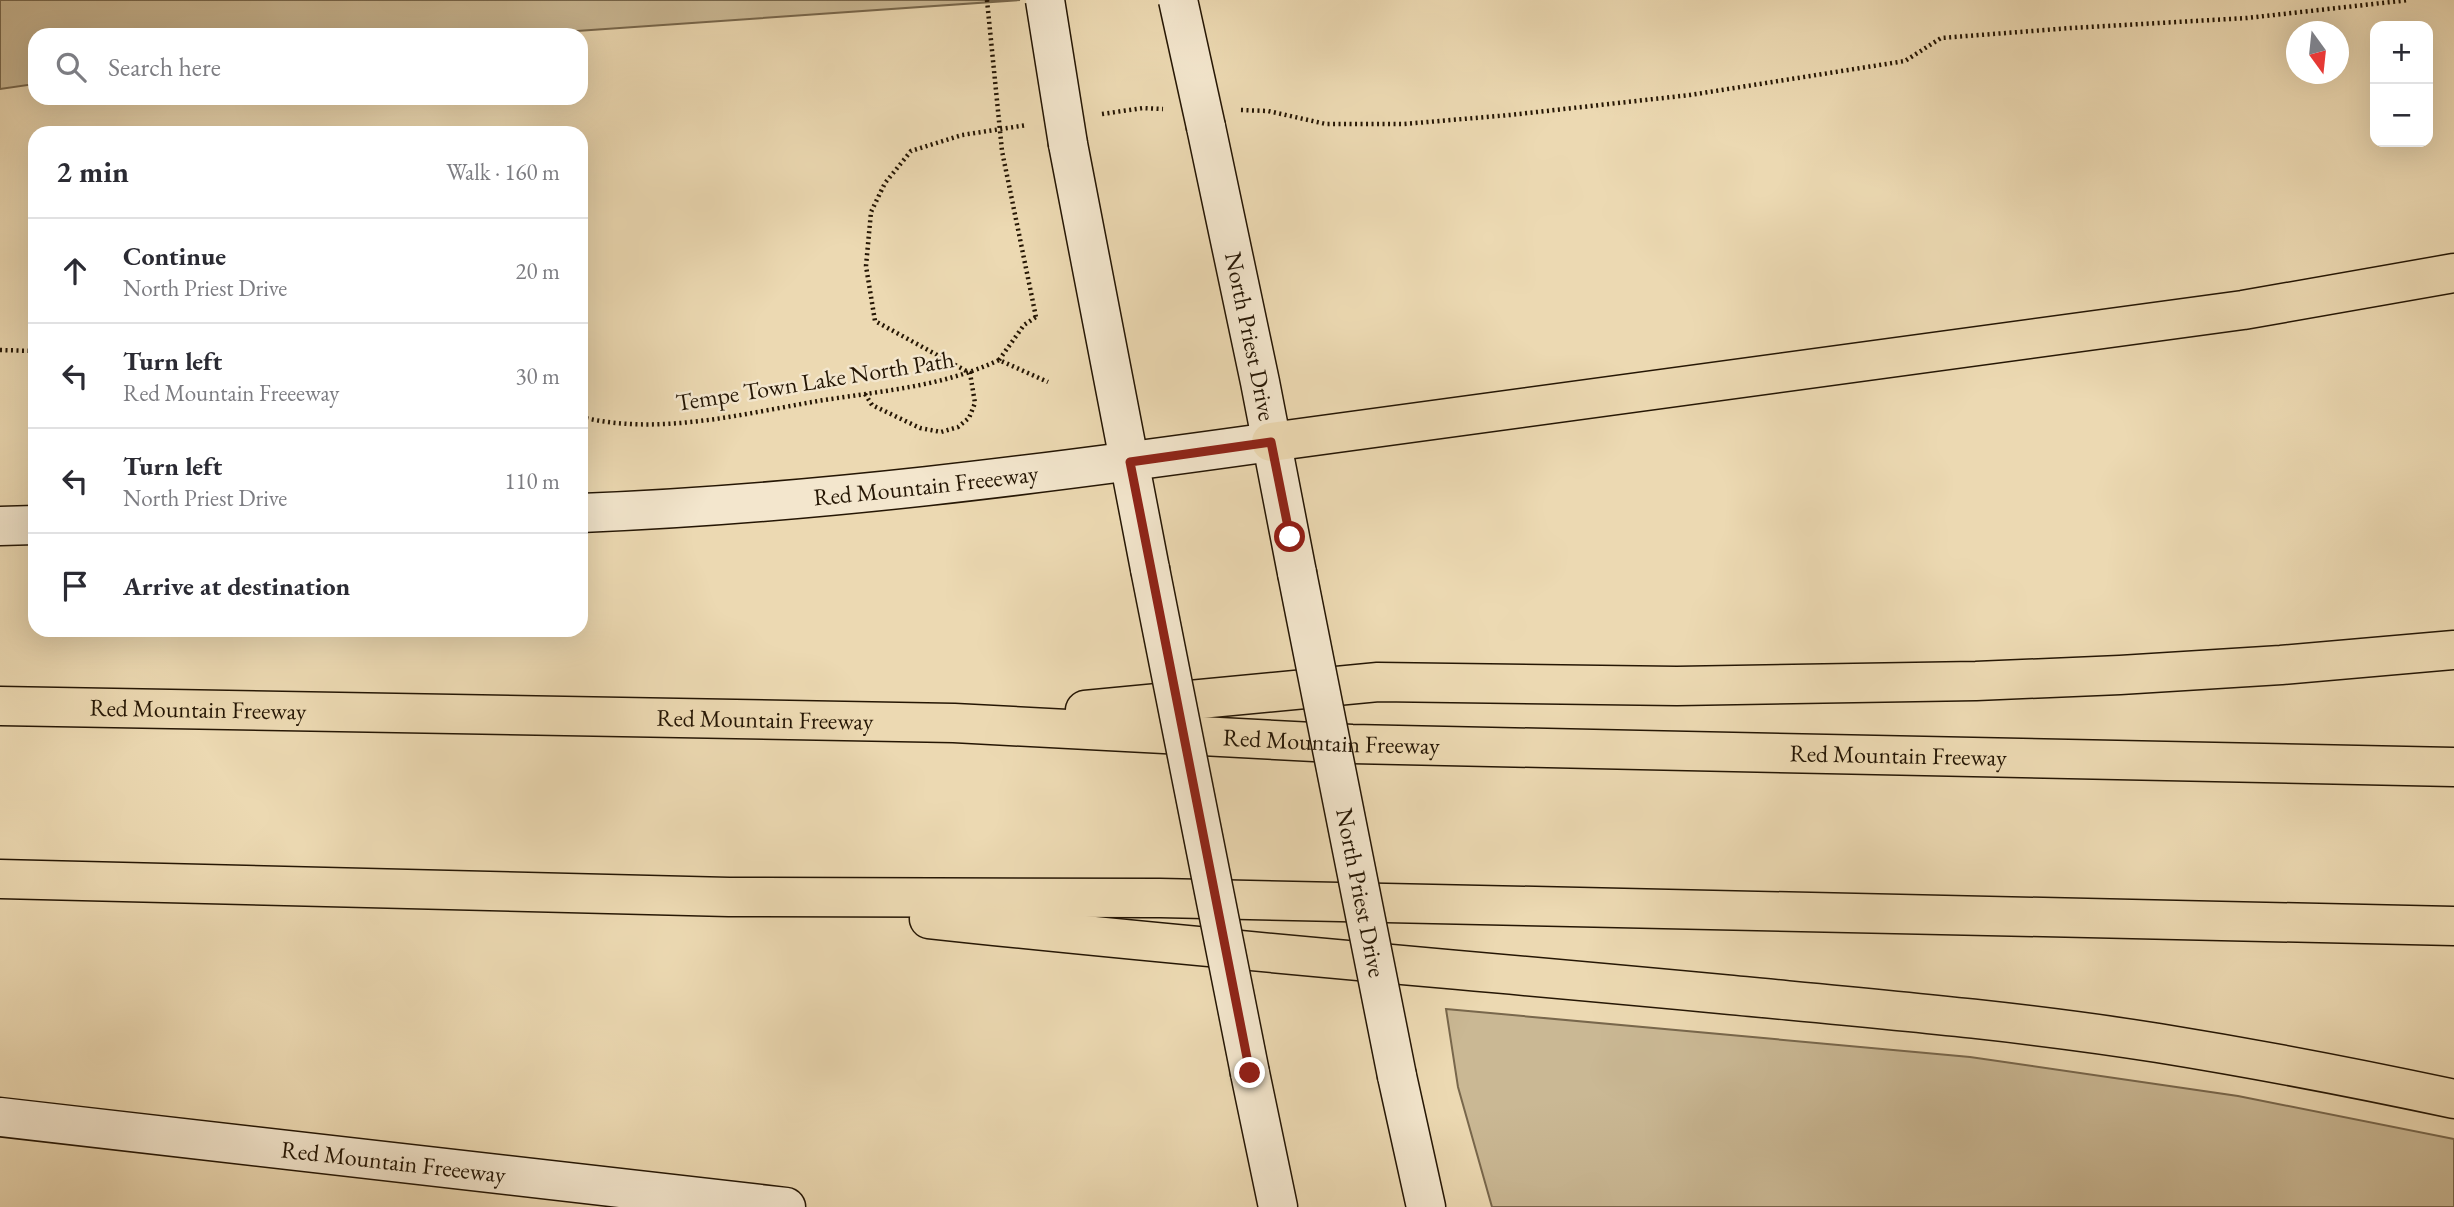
<!DOCTYPE html>
<meta charset="utf-8">
<style>
:root{--surface:#fff;--page:#f7f7f7;--text:#2b2b33;--muted:#7c7c81;--line:#e1e1e2}
body{margin:0;font-family:"EB Garamond",serif;background:var(--page);color:var(--text)}
.controls{position:absolute;right:21px;top:21px;display:grid;overflow:hidden;border-radius:14px;box-shadow:0 7px 28px #0002}
.controls button{width:63px;height:63px;display:grid;place-items:center;padding:0;border:0;border-bottom:2px solid var(--line);background:var(--surface);color:var(--text);font:35px sans-serif}
.compass{position:absolute;left:2286px;top:21px;width:63px;height:63px;border-radius:50%;background:var(--surface);box-shadow:0 7px 28px #0002;rotate:165deg}
.stop{position:absolute;width:21px;height:21px;margin:-16px;border:5px solid #8f2418;border-radius:50%;background:#fff}
.stop.end{background:#8f2418;border-color:#fff;box-shadow:0 2px 7px #0008}
.list{margin:0;padding:0;list-style:none}
h2{display:flex;justify-content:space-between;align-items:center;height:91px;margin:0;padding:0 28px;font-size:30px}
h2 small{font-size:23px;font-weight:400;color:var(--muted)}
.list li{display:grid;grid-template-columns:46px 1fr auto;gap:21px;align-items:center;box-sizing:border-box;height:105px;padding:0 28px;border-top:2px solid var(--line)}
.list b{display:block;font-size:26px;white-space:nowrap}
.list p{margin:0;font-size:23px;white-space:nowrap;color:var(--muted)}
.list em{font-size:23px;font-style:normal;color:var(--muted)}
.icon{flex:none;width:38px;height:38px;fill:none;stroke:currentColor;stroke-width:2;stroke-linecap:round;stroke-linejoin:round}
.map{position:relative;flex:none;width:2454px;height:1207px;overflow:hidden}
.search{position:absolute;background:var(--surface);box-shadow:0 7px 28px #0002;left:28px;top:28px;width:560px;height:77px;display:flex;align-items:center;gap:18px;box-sizing:border-box;padding:0 24px;border-radius:21px;color:var(--muted);font-size:26px}
.panel{position:absolute;background:var(--surface);box-shadow:0 7px 28px #0002;left:28px;top:126px;width:560px;height:511px;border-radius:21px}
.map>svg:first-child{display:block}
.green{fill:#cab894;stroke:#78674c;stroke-width:2}
.lines{fill:none;stroke-linecap:round;stroke-linejoin:round}
.secondary-casing{stroke:#251604;stroke-width:41}
.highway-casing{stroke:#251604;stroke-width:41}
.path{stroke:#251604;stroke-width:4.5;stroke-dasharray:2 3.5;stroke-linecap:butt}
.secondary{stroke:#f3e6cd;stroke-width:38}
.highway{stroke:#ecd9b2;stroke-width:38}
.secondary-bridge-casing{stroke:#251604;stroke-width:41;stroke-linecap:butt}
.path-bridge{stroke:#251604;stroke-width:4.5;stroke-dasharray:2 3.5;stroke-linecap:butt}
.secondary-bridge{stroke:#f3e6cd;stroke-width:38}
.route{stroke:#8f2418;stroke-width:9}
.labels{text-anchor:middle;stroke-width:5;stroke-linejoin:round;paint-order:stroke}
.street-label{font-size:24px;fill:#251604;stroke:#f3e6cd}
</style>
<div class="map">
<svg width="2454" height="1207" viewBox="0 0 2454 1207">
<rect width="100%" height="100%" fill="#ecd9b2"/>
<filter id="stains"><feTurbulence type="fractalNoise" baseFrequency=".00286" numOctaves="4"/><feColorMatrix values="0 0 0 0 .2 0 0 0 0 .09 0 0 0 0 .02 0 0 0 .5 -.17"/></filter>
<radialGradient id="worn" r=".72"><stop offset=".6" stop-color="#630" stop-opacity="0"/><stop offset="1" stop-color="#630" stop-opacity=".3"/></radialGradient>
<!-- green -->
<path class="green" d="M0 0H1020L519 35H35V84L0 89Z
M1446 1009 1970 1057 2238 1096 2454 1139V1207H1492L1458 1087Z"/>
<g class="lines">
<defs>
<g id="secondary">
<path id="s1" d="M1206 127 1260 382 1297 573"/>
<path d="M1068 144 1150 569"/>
<path id="s2" d="M581 513C812 504 1042 474 1271 442"/>
<path d="M0 526 35 525"/>
<path d="M1250 1073 1278 1207"/>
<path d="M1397 1076 1426 1207"/>
<path id="s3" d="M0 1117 786 1207"/>
</g>
<g id="highway">
<path d="M1271 442 2243 310 2454 273"/>
<path id="s4" d="M0 706 954 723 1352 744 2454 767"/>
<path d="M1085 710 1378 682 1677 686 1976 681 2120 675 2281 665 2454 650"/>
<path d="M0 879 729 897 1160 898 2454 926"/>
<path d="M929 919C1193 948 1457 969 1721 994 1867 1008 2013 1020 2158 1043 2257 1059 2356 1078 2454 1099"/>
</g>
</defs>
<!-- secondary casing -->
<use href="#secondary" class="secondary-casing"/>
<!-- highway casing -->
<use href="#highway" class="highway-casing"/>
<!-- path -->
<path class="path" d="M1241 110 1268 111 1326 124H1404L1510 115 1690 95 1905 61 1941 38 2071 28 2247 18 2409 0
M1102 114 1143 108 1163 109
M0 350 35 351
M999 360 1024 325 1036 317
M865 394 872 405 920 428 941 432 958 427 969 418 975 403 970 373 875 321 866 266 871 212 885 183 911 151 962 135 1027 125
M581 417C658 436 742 414 818 401 880 391 942 387 999 360L1048 382"/>
<!-- secondary -->
<use href="#secondary" class="secondary"/>
<!-- highway -->
<use href="#highway" class="highway"/>
<defs>
<g id="secondary-bridge">
<path d="M1045 0 1068 144"/>
<path d="M1178 0 1206 127"/>
<path d="M1150 569 1250 1073"/>
<path id="s5" d="M1297 573 1397 1076"/>
</g>
</defs>
<!-- secondary-bridge casing -->
<use href="#secondary-bridge" class="secondary-bridge-casing"/>
<!-- path-bridge -->
<path class="path-bridge" d="M987 0 1002 151 1036 317"/>
<!-- secondary-bridge -->
<use href="#secondary-bridge" class="secondary-bridge"/>
</g>
<g class="lines">
<!-- route -->
<path class="route" d="M1250 1073 1130 462 1271 442 1290 537"/>
</g>
<g class="labels">
<!-- street labels -->
<g class="street-label">
<text dy="8" stroke="none"><textPath href="#s1" startOffset="214">North Priest Drive</textPath></text>
<text transform="translate(815 381) rotate(-9)" y="8">Tempe Town Lake North Path</text>
<text dy="8" stroke="none"><textPath href="#s2" startOffset="346">Red Mountain Freeeway</textPath></text>
<text dy="8" stroke="none"><textPath href="#s4" startOffset="198">Red Mountain Freeway</textPath></text>
<text dy="8" stroke="none"><textPath href="#s4" startOffset="765">Red Mountain Freeway</textPath></text>
<text dy="8" stroke="none"><textPath href="#s4" startOffset="1332">Red Mountain Freeway</textPath></text>
<text dy="8" stroke="none"><textPath href="#s4" startOffset="1899">Red Mountain Freeway</textPath></text>
<text dy="8" stroke="none"><textPath href="#s5" startOffset="326">North Priest Drive</textPath></text>
<text dy="8" stroke="none"><textPath href="#s3" startOffset="396">Red Mountain Freeeway</textPath></text>
</g>
</g>
<rect width="100%" height="100%" filter="url(#stains)"/>
<rect width="100%" height="100%" fill="url(#worn)"/>
</svg>
<div class="controls">
<button>+</button>
<button>−</button>
</div>
<svg class="compass" viewBox="-18 -18 36 36"><path d="M0-13l5 13h-10z" fill="#e53935"/><path d="M0 13l5-13h-10z" fill="#7c7c81"/></svg>
<div class="stop" style="left:1290px;top:537px"></div>
<div class="stop end" style="left:1250px;top:1073px"></div>
<div class="search"><svg class="icon" aria-label="search" viewBox="0 0 24 24"><circle cx="10" cy="10" r="6"/><path d="M15 15l6 6"/></svg>Search here</div>
<section class="panel">
<h2>2 min<small>Walk · 160 m</small></h2>
<ul class="list">
<li><svg class="icon" aria-label="ahead" viewBox="0 0 24 24"><path d="M12 20V5M6 11l6-6 6 6"/></svg><div><b>Continue</b><p>North Priest Drive</p></div><em>20 m</em></li>
<li><svg class="icon" aria-label="left" viewBox="0 0 24 24"><path d="M17 20v-9H6M10 6l-5 5 5 5"/></svg><div><b>Turn left</b><p>Red Mountain Freeeway</p></div><em>30 m</em></li>
<li><svg class="icon" aria-label="left" viewBox="0 0 24 24"><path d="M17 20v-9H6M10 6l-5 5 5 5"/></svg><div><b>Turn left</b><p>North Priest Drive</p></div><em>110 m</em></li>
<li><svg class="icon" aria-label="arrive" viewBox="0 0 24 24"><path d="M6 21V4h12l-3 4 3 4H6"/></svg><div><b>Arrive at destination</b></div></li>
</ul>
</section>
</div>
